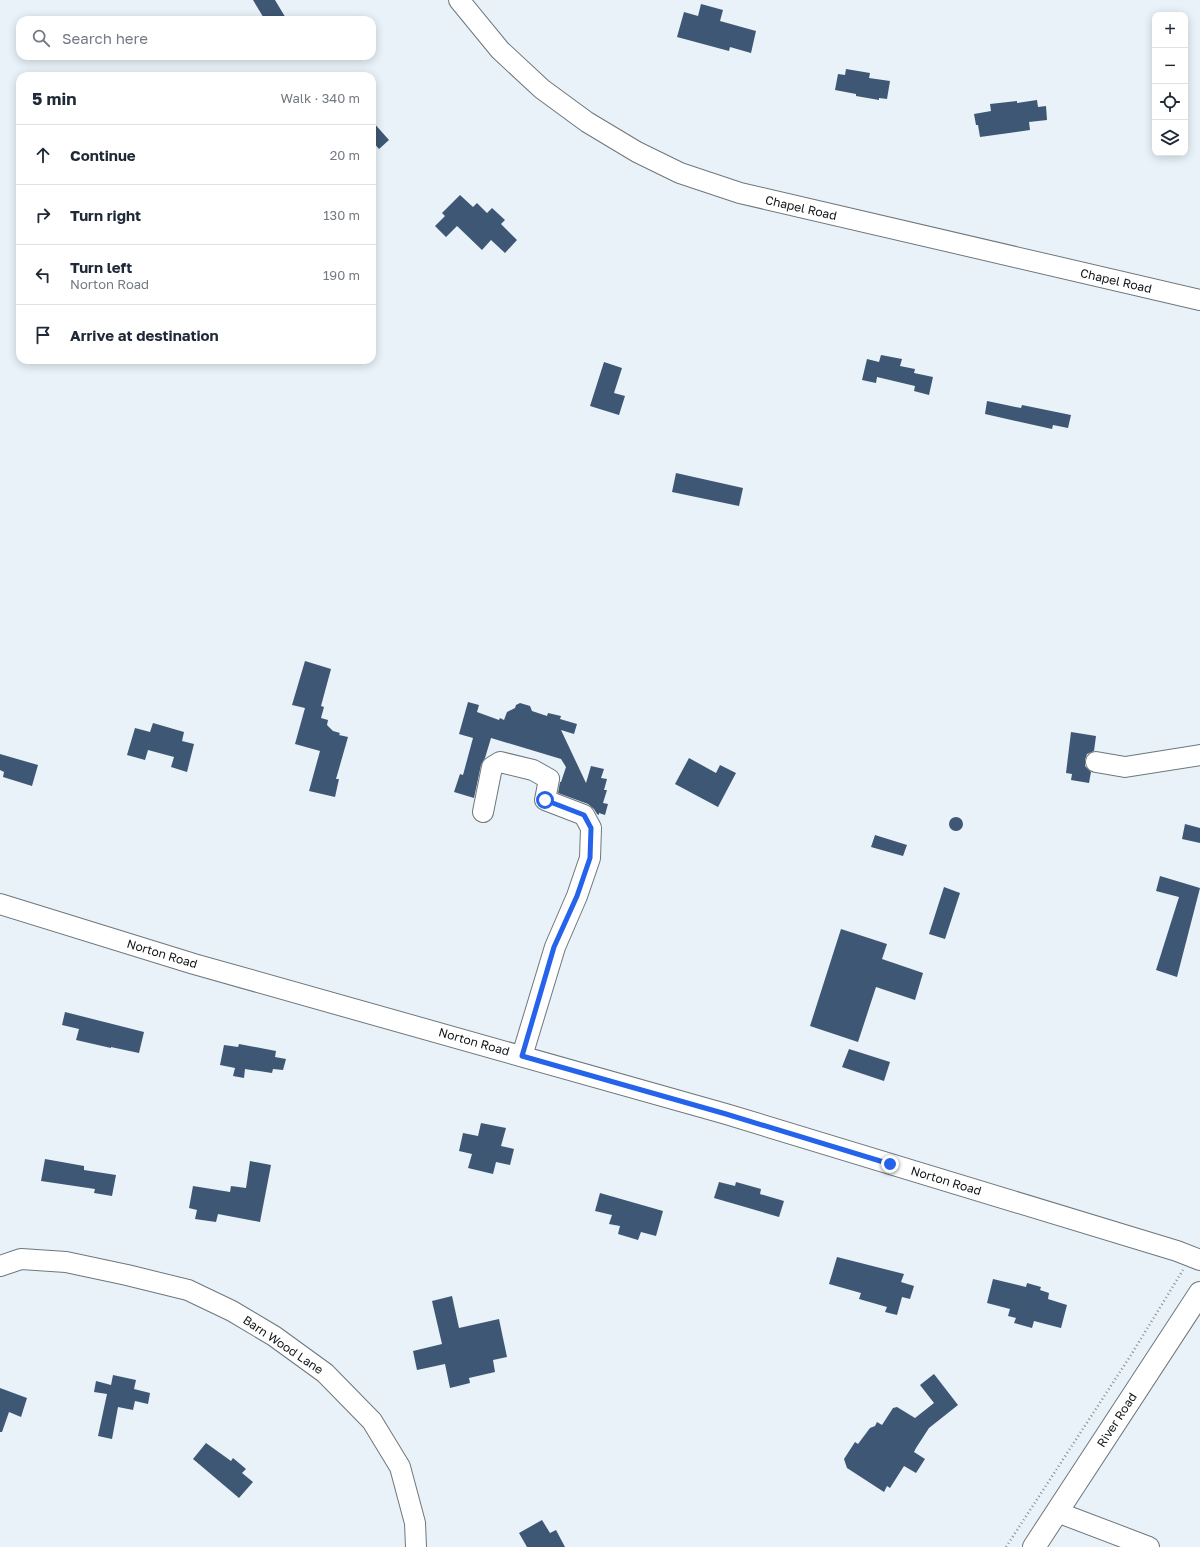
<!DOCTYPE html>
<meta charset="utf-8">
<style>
:root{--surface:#fff;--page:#f2f2f3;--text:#1f2937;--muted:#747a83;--line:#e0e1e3}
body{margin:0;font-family:"Golos Text",sans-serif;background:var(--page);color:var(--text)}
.controls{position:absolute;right:12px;top:12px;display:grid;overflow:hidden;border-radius:8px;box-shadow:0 2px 10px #0003}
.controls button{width:36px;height:36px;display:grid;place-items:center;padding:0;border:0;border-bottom:1px solid var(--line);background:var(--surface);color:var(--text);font:20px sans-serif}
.stop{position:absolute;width:12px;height:12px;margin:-9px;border:3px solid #2563eb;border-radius:50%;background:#fff}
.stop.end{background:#2563eb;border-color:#fff;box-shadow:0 1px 4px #0008}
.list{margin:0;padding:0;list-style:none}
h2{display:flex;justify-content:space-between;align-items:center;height:52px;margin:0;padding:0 16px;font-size:17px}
h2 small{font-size:13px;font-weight:400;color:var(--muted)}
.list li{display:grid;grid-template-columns:26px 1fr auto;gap:12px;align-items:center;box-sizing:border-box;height:60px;padding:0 16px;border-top:1px solid var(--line)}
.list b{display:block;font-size:15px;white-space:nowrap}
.list p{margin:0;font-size:13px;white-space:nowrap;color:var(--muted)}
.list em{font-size:13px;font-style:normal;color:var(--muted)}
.icon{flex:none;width:22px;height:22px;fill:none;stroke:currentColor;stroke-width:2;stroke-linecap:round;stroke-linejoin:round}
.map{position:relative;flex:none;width:1200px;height:1547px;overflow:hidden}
.search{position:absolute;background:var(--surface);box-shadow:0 2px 10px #0003;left:16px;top:16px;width:360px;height:44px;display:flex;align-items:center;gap:10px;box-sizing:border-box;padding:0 14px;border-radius:12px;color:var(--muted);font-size:15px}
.panel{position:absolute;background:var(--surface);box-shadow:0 2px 10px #0003;left:16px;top:72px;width:360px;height:292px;border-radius:12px}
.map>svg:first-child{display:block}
.building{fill:#3e5774}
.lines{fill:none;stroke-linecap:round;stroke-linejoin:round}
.minor-casing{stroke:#6e777c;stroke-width:22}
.major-casing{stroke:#6e777c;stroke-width:24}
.path{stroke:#868e92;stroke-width:2.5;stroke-dasharray:1 3;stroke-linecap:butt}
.minor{stroke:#fff;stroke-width:20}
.major{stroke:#fff;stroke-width:22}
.route{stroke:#2563eb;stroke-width:5}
.labels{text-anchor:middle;stroke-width:4;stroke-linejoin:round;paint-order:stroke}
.street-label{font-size:12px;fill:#101416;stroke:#fff}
</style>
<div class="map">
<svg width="1200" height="1547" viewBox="0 0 1200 1547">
<rect width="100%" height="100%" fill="#e8f2f8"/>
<!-- building -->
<path class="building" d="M253 0H275L287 20H265Z
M701 4 723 10 720 21 756 31 751 53 730 47 729 51 677 37 684 12 698 16Z
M846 69 870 73 869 78 890 81 887 99 879 98V100L856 96V94L835 90 838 74 845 75Z
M1037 100 1038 107 1046 106 1047 120 1029 122 1030 130 980 137 978 125H976L974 114 991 111 990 104 1017 101V103Z
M372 121 389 140 379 149 372 141Z
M460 195 473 207 477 203 487 213 492 208 505 220 501 224 517 240 505 253 491 240 482 250 457 226 446 237 435 226 445 216 442 213Z
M881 355 902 359 900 366 915 369 914 373 933 377 929 395 914 391 915 386 877 377 876 383 862 380 867 359 879 362Z
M604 362 622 368 614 393 625 396 619 415 590 406Z
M987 401 1021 408 1022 405 1071 415 1068 428 1053 425 1052 429 985 414Z
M676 473 743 488 739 506 672 492Z
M305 661 331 669 321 706 324 707 321 718 328 720 327 725 333 731 340 733 339 735 348 737 336 779H339L335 797 309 791 320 751 295 744 305 708 292 705Z
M468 702 479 705 477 712 499 720 500 718 504 720 507 712 515 708 516 705 520 703 530 706 532 711 547 716 548 713 561 716 560 719 577 724 574 734 561 730 586 783 591 766 604 769 601 778 607 779 604 790H607L603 803 608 804 605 815 599 813V815L597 814 594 809 588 804 558 793 560 782H561L566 767 561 759 491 738 485 758 481 765 474 798 454 792 460 774 463 775 473 738 459 734Z
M153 723 184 732 182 741 194 744 187 772 171 767 174 757 148 750 145 760 127 755 135 728 150 732Z
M1071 732 1096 736 1094 751 1087 754 1085 760V766L1091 772 1089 783 1071 780 1072 774 1066 773Z
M0 754 38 765 32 786 3 777 4 772 0 770Z
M689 758 716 773 720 765 736 773 718 807 675 784Z
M949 824a7 7 0 1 1 14 0a7 7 0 1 1-14 0Z
M1185 824 1200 828V843L1182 839Z
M875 835 907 845 903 856 871 847Z
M1160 876 1200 888 1177 977 1156 970 1179 897 1156 891Z
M944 887 960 893 945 939 929 934Z
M841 929 887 944 882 959 923 973 915 1000 876 987 858 1042 810 1026Z
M65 1012 144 1032 139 1053 111 1047V1048L76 1040 79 1029 62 1025Z
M239 1044 276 1051 275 1057 286 1059 283 1070 273 1069 272 1073 245 1069 244 1078 233 1076 235 1068 220 1065 224 1045 238 1047Z
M849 1049 890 1062 884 1081 842 1067Z
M481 1123 506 1128 501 1146 514 1149 510 1165 496 1162 493 1174 468 1168 472 1154 459 1151 463 1133 478 1136Z
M45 1159 84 1166V1170L116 1175 112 1196 94 1193 95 1189 41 1181Z
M250 1161 271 1165 260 1222 218 1214 216 1222 195 1219 197 1210 189 1208 193 1186 230 1192 231 1186 246 1188Z
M719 1182 735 1186 736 1182 761 1189 760 1194 784 1201 779 1217 714 1198Z
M600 1193 663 1211 656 1236 641 1232 638 1240 618 1234 620 1226 609 1224 612 1215 595 1211Z
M837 1257 904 1274 901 1282 914 1286 910 1299 902 1297 897 1315 885 1312 887 1307 859 1299 861 1293 829 1284Z
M993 1279 1026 1287 1027 1283 1041 1287 1040 1290 1049 1293 1048 1299 1067 1305 1061 1328 1034 1321 1032 1328 1014 1323 1016 1318 1008 1316 1010 1309 987 1303Z
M452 1296 459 1328 499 1319 507 1357 493 1360 495 1372 469 1378 470 1383 450 1388 445 1364 417 1370 413 1351 442 1344 432 1301Z
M934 1374 958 1405 929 1428 916 1448 914 1452 925 1459 916 1473 904 1466 890 1488 887 1486 884 1492 847 1468 844 1459 855 1442 858 1444 870 1428 875 1426 877 1422 882 1425 893 1408 897 1407 915 1418 934 1403 920 1385Z
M113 1375 136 1380 134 1389 150 1393 148 1404 135 1401 133 1410 118 1407 112 1439 98 1436 107 1394 94 1392 96 1381 111 1385Z
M0 1388 27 1398 21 1417 9 1412 2 1432H0Z
M206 1443 231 1461 233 1458 246 1469 242 1473 253 1482 239 1498 193 1459Z
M542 1520 550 1533 556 1530 565 1547H527L519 1533Z"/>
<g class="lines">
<defs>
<path id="minor" d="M459 0 500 50 542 89 587 122 637 152 680 173 740 193 1200 300
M1096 762 1125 767 1200 755
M483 812 492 767 500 762 533 770 549 779 545 800 584 815 591 828 590 858 577 896 555 947 522 1056
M0 904 194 964 726 1114 1177 1251 1200 1260
M0 1266 21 1259 66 1262 127 1275 188 1290 232 1311 274 1336 325 1373 372 1421 400 1467 415 1523 416 1547
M1057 1512 1149 1547"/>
<path id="major" d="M1034 1547 1200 1293"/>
</defs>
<!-- minor casing -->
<use href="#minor" class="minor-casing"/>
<!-- major casing -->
<use href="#major" class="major-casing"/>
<!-- path -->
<path class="path" d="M1006 1547 1131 1355 1183 1270"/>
<!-- minor -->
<use href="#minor" class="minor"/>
<!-- major -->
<use href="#major" class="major"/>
</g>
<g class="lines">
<!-- route -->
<path class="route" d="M545 800 584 815 591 828 590 858 577 896 554 947 522 1056 726 1114 890 1164"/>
</g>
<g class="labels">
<!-- street labels -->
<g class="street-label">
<text transform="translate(801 208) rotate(13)" y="4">Chapel Road</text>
<text transform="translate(1116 281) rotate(13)" y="4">Chapel Road</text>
<text transform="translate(162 954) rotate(17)" y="4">Norton Road</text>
<text transform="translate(474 1042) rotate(16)" y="4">Norton Road</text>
<text transform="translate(946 1181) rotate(17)" y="4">Norton Road</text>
<text transform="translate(283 1345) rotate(34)" y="4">Barn Wood Lane</text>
<text transform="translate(1117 1420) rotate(-57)" y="4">River Road</text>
</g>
</g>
</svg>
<div class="controls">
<button>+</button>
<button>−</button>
<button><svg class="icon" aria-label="locate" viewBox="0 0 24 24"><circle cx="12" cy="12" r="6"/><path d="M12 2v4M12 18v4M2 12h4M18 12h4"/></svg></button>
<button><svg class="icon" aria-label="layers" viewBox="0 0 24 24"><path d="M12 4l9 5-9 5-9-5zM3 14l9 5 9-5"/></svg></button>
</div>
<div class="stop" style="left:545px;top:800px"></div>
<div class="stop end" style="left:890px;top:1164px"></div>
<div class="search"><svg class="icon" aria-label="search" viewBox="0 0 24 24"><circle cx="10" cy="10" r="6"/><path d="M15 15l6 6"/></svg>Search here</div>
<section class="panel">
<h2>5 min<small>Walk · 340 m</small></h2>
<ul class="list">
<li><svg class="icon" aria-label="ahead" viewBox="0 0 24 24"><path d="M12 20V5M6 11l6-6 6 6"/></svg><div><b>Continue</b></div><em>20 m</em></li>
<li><svg class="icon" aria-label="right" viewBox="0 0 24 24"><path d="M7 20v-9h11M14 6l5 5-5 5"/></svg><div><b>Turn right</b></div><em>130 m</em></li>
<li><svg class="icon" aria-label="left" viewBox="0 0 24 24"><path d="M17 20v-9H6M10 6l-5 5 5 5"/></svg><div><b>Turn left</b><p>Norton Road</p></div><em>190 m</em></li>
<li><svg class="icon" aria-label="arrive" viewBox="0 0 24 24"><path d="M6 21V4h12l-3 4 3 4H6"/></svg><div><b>Arrive at destination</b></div></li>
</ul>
</section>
</div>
